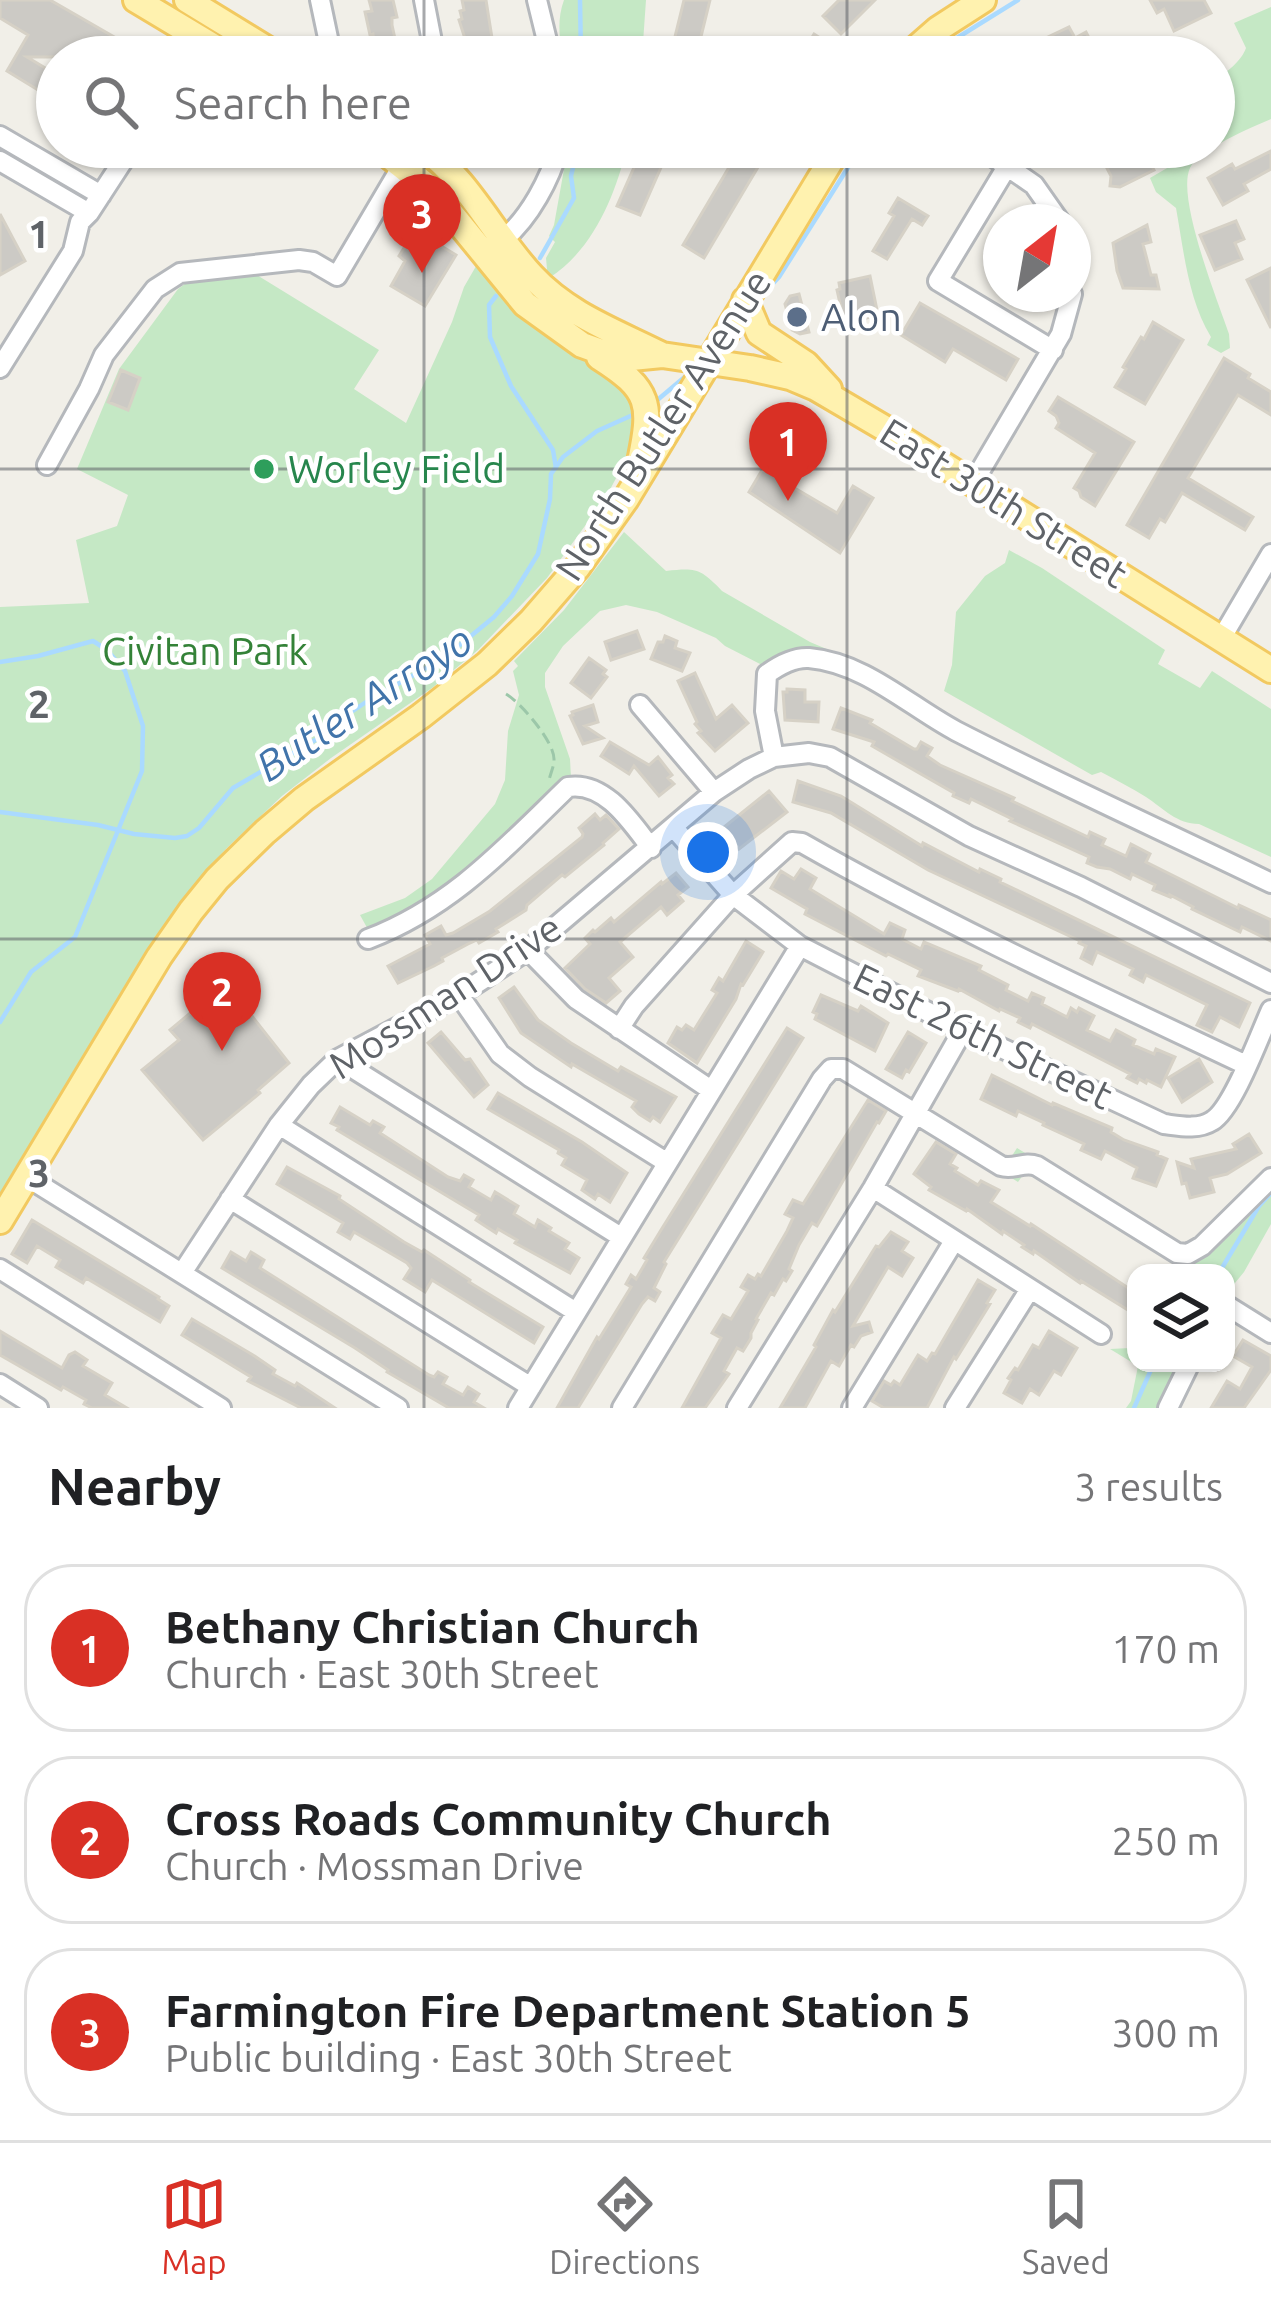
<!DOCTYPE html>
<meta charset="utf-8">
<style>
:root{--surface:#fff;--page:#f2f2f2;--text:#202124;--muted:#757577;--line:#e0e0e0;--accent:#d93025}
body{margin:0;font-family:Ubuntu,sans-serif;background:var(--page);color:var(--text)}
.controls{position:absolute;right:36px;bottom:36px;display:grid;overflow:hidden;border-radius:24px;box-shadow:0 3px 9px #0004}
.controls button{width:108px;height:108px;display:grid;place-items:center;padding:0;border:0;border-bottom:3px solid var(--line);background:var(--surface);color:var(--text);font:60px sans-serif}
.compass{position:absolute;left:983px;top:204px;width:108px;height:108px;border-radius:50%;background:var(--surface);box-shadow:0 3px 9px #0004;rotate:31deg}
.you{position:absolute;left:708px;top:852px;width:42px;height:42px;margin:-30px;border:9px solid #fff;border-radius:50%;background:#1a73e8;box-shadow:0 0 0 18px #1a73e833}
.badge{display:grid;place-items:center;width:78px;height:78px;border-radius:50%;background:var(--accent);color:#fff;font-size:39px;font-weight:700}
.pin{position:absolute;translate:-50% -99px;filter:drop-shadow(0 3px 6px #0008)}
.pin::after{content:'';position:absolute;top:63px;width:42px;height:36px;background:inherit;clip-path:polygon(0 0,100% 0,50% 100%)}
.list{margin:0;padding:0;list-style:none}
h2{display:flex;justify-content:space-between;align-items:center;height:156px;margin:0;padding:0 48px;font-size:51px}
h2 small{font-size:39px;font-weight:400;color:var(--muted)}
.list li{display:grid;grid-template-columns:78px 1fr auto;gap:36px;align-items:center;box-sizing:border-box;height:168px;margin:0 24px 24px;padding:0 24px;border:3px solid var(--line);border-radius:48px}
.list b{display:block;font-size:45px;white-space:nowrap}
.list p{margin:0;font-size:39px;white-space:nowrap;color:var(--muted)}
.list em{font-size:39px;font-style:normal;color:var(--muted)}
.icon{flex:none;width:66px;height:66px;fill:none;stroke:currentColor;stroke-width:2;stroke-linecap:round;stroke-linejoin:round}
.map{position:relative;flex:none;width:1271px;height:1408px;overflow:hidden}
.search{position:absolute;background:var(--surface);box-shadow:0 3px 9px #0004;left:36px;right:36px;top:36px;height:132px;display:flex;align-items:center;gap:30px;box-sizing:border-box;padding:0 42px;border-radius:66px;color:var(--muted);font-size:45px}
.sheet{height:732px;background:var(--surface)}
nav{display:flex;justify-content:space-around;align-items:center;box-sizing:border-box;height:168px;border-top:3px solid var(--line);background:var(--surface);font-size:33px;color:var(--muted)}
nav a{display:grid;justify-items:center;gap:6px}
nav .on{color:var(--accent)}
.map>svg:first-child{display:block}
.green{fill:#c5e8c5}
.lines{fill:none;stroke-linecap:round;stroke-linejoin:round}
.stream{stroke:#aadaff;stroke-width:4.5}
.building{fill:#cccac5;stroke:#d6d1c6;stroke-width:3}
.minor-casing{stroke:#b5b8bc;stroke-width:24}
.major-casing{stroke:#f2c960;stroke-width:30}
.path{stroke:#9cc7a9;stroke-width:3;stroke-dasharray:12 6;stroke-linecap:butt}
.minor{stroke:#fff;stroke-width:18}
.major{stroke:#fff2af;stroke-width:24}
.grid{fill:none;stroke:#5f6368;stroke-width:3;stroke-opacity:0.55}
.service-dot{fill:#5c6f8a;stroke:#fff;stroke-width:4.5}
.leisure-dot{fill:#2e9e5b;stroke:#fff;stroke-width:4.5}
.labels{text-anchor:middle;stroke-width:9;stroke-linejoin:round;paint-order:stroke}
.service-label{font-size:39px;fill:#4e5e75;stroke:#fff;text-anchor:start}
.street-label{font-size:39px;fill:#5f6368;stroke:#fff}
.leisure-label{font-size:39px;fill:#27864d;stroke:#fff;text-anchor:start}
.park-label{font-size:39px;fill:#348238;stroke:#fff}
.water-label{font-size:42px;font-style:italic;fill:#4174aa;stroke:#fff}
.grid-label{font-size:39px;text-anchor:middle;font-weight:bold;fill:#5f6368;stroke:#fff;stroke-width:9;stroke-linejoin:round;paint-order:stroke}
</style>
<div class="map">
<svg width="1271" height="1408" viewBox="0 0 1271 1408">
<rect width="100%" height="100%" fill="#f1efe8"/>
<!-- green -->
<path class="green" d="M564 0H646L642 57H563C559 37 557 19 564 0Z
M1271 7V119C1252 127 1198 150 1190 168 1176 198 1218 301 1229 334L1230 348 1221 353 1207 345 1211 337C1188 299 1184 252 1176 208L1156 192 1150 178 1174 164 1166 147H1214V79C1226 74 1242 60 1246 48L1234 23Z
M568 147H627C615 196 593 250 549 278L544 273 547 269 546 258 555 242 549 236 554 225Z
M479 261 616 376 636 396 638 437 606 497 547 578 478 650 432 688 331 758 282 796 227 848 202 876 150 947 0 1199V607L89 603 76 540 117 526 128 495 77 469 119 369 178 289 189 281 252 272 379 350 354 389 406 423 452 322 464 287Z
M624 532 666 571C696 568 700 568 722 591L810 642 843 656 841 671 762 665 725 646 716 638 657 612 626 605 600 611 563 646 545 673V687L570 759 571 778 538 802 508 839 456 886 370 933 360 915 405 898 432 879 495 804 505 780 508 731 519 695 513 671 518 666 514 661 564 610Z
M1009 550 1042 568 1165 650 1158 664 1200 688 1212 671 1271 709V857L1199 824C1177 824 1164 809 1146 797 1132 788 1116 780 1101 772L1092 775 944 691 952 665 956 612 985 576 1005 563Z
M928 1126 1008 1162 1017 1148 1178 1247 1192 1246 1231 1203 1271 1171V1224L1244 1272 1226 1294V1273H1180L1184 1265 1028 1168 1018 1182Z
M1136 1339V1363H1179L1157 1408H1126L1131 1401 1138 1366 1110 1349 1130 1348Z"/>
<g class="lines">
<!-- stream -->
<path class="stream" d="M580 0 581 57
M931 57 944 46 1018 0
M540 258 574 198 571 176 578 147
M765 292 779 277 861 147
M496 296 489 305 490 337 511 386 553 450 556 468
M655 402 687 375
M0 662 38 656 93 641 107 650 125 671 143 726 142 771 75 937 31 972 0 1022
M0 812 98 825 134 834 175 838 187 836 199 828 233 788 317 739 332 725 369 700 444 658 494 617 512 596 538 554 550 499 551 474 563 457 597 431 635 414
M1219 1273 1259 1206 1271 1193
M1134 1408 1154 1363"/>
</g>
<!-- building -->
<path class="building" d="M0 0H50L149 57H27L57 75V87L51 98 7 71 28 35 0 18Z
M369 0H393L397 17 392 18V25L399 57H381L380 41 374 43 373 34 370 35 365 12 372 11Z
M462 0H486L495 57H474L472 44 467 45 459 20 462 19 460 11 464 10Z
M684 0H710L696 57H670Z
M839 0H875L841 34 823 16Z
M1150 0H1204L1211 13 1174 31 1164 9 1157 13Z
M1069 27 1075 38 1086 32 1099 57H1055L1046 38Z
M814 34 834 47 828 57H800Z
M643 147H670L640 215 617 206Z
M741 147H770L704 258 683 245Z
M1096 147H1142L1154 170 1120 187 1110 186 1111 176Z
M1271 151V169L1244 184 1248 191 1223 205 1208 178 1232 164 1235 169Z
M898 198 928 216 922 225 912 219 887 259 873 251 894 216 889 213Z
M0 214 25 261 0 275Z
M1236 221 1244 239 1235 243 1242 259 1215 270 1200 235Z
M1147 225 1151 242 1143 244 1151 275H1156L1159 289 1123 288 1117 271 1113 243Z
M415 230 456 255 425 306 391 286 405 261 399 256Z
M1271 268V328L1247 280Z
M870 276 878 315 848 323 847 316 843 317 837 290 840 289 839 283Z
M799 294 809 332 800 334 792 330 785 304 790 296Z
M920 303 1018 359 1006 380 953 349 945 362 901 335Z
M1153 322 1183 340 1145 404 1115 387 1126 369 1123 367 1141 337 1144 339Z
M1224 358 1250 374 1248 378 1271 392V415L1238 395 1188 478 1253 517 1245 530 1182 493 1165 522 1160 519 1149 538 1127 525Z
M121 370 140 378 128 410 108 402Z
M1058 397 1134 442 1095 506 1081 497 1079 491 1074 488 1095 453 1056 428 1059 423 1056 416 1049 411Z
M775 448 793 459 781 480 837 513 853 486 873 498 840 553 749 492Z
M637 631 644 649 611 660 605 642Z
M665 636 677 641 675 648 690 653 682 671 651 659 658 642H663Z
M589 658 606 670 603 674 607 677 591 698 571 683Z
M695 673 716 719 732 705 748 723 715 751 698 733 701 731 695 724 697 722 678 681Z
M787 689 805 690V702H819L818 722 785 720 783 692H787Z
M593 705 598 722 585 726 603 738 583 744 570 716 573 715 572 712Z
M841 708 872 720 870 723 914 749H917L921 742 932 748 927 756 940 765 1014 798 1012 801 1088 837 1090 832 1105 839 1102 845 1126 856 1131 844 1150 854 1146 862 1238 908 1239 905 1271 920V941L1242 927 1240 932 1192 909 1193 907 1170 895V897L1153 890 1155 885 1132 874 1130 879 1110 869 1097 867 1087 863 1089 857 1010 821 1012 819 971 799 969 803 953 796 954 793 872 746 874 742 833 729Z
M610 742 649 765 658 757 672 775 668 778 674 784 659 796 634 766 629 774 601 756Z
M798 781 841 796 922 846 923 843 979 872 980 869 1001 879 1000 882 1250 1003 1239 1027 1220 1017 1212 1032 1197 1025 1207 1005 1146 975 1143 982 1130 975 1133 969 1097 952 1092 964 1081 958 1086 946 1079 943 1080 941 928 870 831 813 793 802Z
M769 791 787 812 739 849 735 843 726 851 713 836Z
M595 814 600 820 606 815 619 829 603 843 604 845 565 877 562 875 527 905 526 910 496 929 498 932 479 943 477 940 468 944 442 958 443 961 434 966 398 983 388 966 430 944 425 935 441 926 446 935 453 933 490 911 582 837 583 834 579 828Z
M801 869 816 878 810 889 884 934 890 923 905 930 902 939 921 949 924 942 981 966 979 970 1008 985 1006 990 1028 1001 1032 993 1044 998 1042 1004 1067 1017 1071 1008 1077 1012 1079 1008 1094 1016 1087 1030 1110 1041 1116 1030 1135 1040 1133 1045 1154 1054 1156 1049 1175 1057 1161 1087 1147 1080 1146 1083 1139 1079 1137 1083 1127 1078 1130 1074 1032 1024 1030 1028 1018 1022 1020 1018 1000 1009 999 1011 959 989 958 991 918 976 921 970 888 954 886 956 805 914 807 909 771 888 781 871 794 879Z
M676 873 688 887 678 895 683 901 667 915 661 907 620 942 633 957 609 978 620 991 606 1003 585 989 565 968 590 944 585 938 593 930 595 932 611 918 614 922 661 882 662 884Z
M746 941 763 952 743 985 741 984 736 999 697 1063 668 1043 677 1027 682 1030 686 1025 694 1030 717 993 712 990 719 978 723 981Z
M226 983 289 1063 258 1090 260 1093 203 1140 142 1070 179 1040 170 1030Z
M514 987 538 1020 571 1043 618 1071 621 1067 676 1097 660 1122 653 1117 650 1121 639 1114 632 1107 636 1101 572 1064 571 1067 521 1033 499 998Z
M821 995 858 1011 861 1006 888 1023 875 1051 815 1019 817 1014 813 1012Z
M787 1028 803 1038 664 1262 666 1264 654 1288 660 1292 655 1301 648 1297 642 1304 578 1408H557L597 1337 599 1339 631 1287 626 1284 631 1275 636 1279 647 1260 644 1258 661 1230Z
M441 1032 465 1060 470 1059 488 1085 474 1097 428 1043Z
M908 1032 926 1043 909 1072 906 1070 902 1078 886 1069Z
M1199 1059 1212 1082 1182 1102 1168 1078Z
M992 1075 1052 1105 1053 1103 1112 1128 1111 1132 1124 1140 1158 1152 1157 1155 1167 1159 1156 1186 1133 1178 1137 1168 1105 1151 1101 1159 1081 1150 1084 1144 1043 1125 1044 1123 1018 1111 1016 1116 981 1099Z
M498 1093 582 1142 627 1173 610 1202 598 1194 595 1199 582 1190 587 1180 562 1165 566 1158 558 1153 559 1150 488 1109Z
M868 1100 886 1111 879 1123 877 1122 817 1226 812 1223 799 1245 789 1269 792 1271 786 1281 783 1279 774 1295 771 1293 756 1319 758 1320 751 1333V1338L743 1351 737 1348 724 1371 729 1374 705 1408H682L721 1338 712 1333 723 1315 731 1319 748 1291 741 1287 748 1275 755 1279 758 1274 761 1276 787 1231 793 1218 785 1214 793 1200 803 1204Z
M340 1107 370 1125 373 1121 384 1127 380 1133 448 1177 460 1181 464 1175 473 1180 469 1187 491 1200 495 1192 518 1206 514 1214 535 1227 538 1220 551 1228 549 1231 569 1243 565 1249 579 1258 570 1273 515 1243 517 1240 498 1229 496 1233 476 1220 479 1215 337 1130 339 1127 331 1123Z
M1249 1134 1261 1153 1227 1174 1210 1178 1214 1192 1190 1198 1186 1183 1182 1184 1177 1162 1194 1168 1191 1159 1236 1149 1233 1144Z
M936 1142 956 1154 950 1164 957 1168 955 1171 978 1185 981 1181 999 1190 991 1202 1030 1226 1031 1224 1136 1293V1315L1081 1281 1080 1283 1034 1251 1033 1254 1022 1247 1024 1245 1003 1231 1002 1234 967 1209 966 1211 929 1190 931 1187 914 1174Z
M287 1167 340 1196 339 1199 404 1242 422 1252 424 1250 470 1280 469 1282 543 1327 534 1343 432 1280 425 1292 404 1279 411 1268 407 1263 354 1232 350 1239 338 1232 343 1223 277 1184Z
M32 1220 159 1297 158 1299 169 1306 160 1322 86 1278 83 1283 56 1267 60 1260 37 1246 27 1263 12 1254Z
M891 1232 908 1242 902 1251 913 1258 902 1276 888 1267 853 1326 869 1322 872 1332 861 1336 854 1347 851 1345 839 1366 831 1361 805 1408H780L816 1347 814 1345 833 1310 835 1312 876 1246 879 1247Z
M231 1252 246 1261 251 1252 264 1260 260 1268 429 1375 434 1377 438 1372 447 1377 443 1384 463 1395 468 1387 479 1394 474 1402 484 1408H449L387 1372 388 1370 355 1348 222 1268Z
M978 1280 995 1290 987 1303 990 1304 956 1359 954 1357 927 1408H884L872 1401 884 1381 891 1385 894 1381 900 1385 918 1355 927 1361 932 1353 935 1354Z
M192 1319 253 1355 275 1370 273 1374 295 1386 297 1383 335 1408H301L248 1381 251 1377 182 1335Z
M0 1331 62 1368 69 1355 75 1352 87 1360 83 1366 112 1383 105 1395 127 1408H92L84 1404 86 1400 63 1387 61 1390 0 1355Z
M1049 1331 1077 1348 1061 1375 1054 1371 1039 1395 1030 1389 1022 1403 1004 1393 1011 1380 1008 1378 1015 1368 1018 1370 1033 1345 1039 1348Z
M1243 1340 1271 1356V1370L1244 1408H1211L1227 1381 1240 1389 1252 1367 1233 1356Z"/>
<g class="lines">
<defs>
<path id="minor" d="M320 0 328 38 322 57
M424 0 435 57
M537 0 551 57
M191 57 202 40
M0 136 101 195
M979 147 1034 185 1060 222
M0 161 89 213
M1008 165 938 281 1053 350
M1012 168 1028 147
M504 239C530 217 550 179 559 147
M0 368 73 251 80 222 89 213 132 147
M47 465 89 389 104 355 155 289 180 273 299 260 313 262 337 276 413 147
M973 483 1061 334 1072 294
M1221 639 1271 554
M640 705 714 792
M774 757 765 711 767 674C778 666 794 657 809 658 865 663 909 706 956 731 1059 784 1166 832 1271 883
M674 828 733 895 800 946 963 1030 1164 1124C1180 1126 1198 1130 1212 1121 1233 1109 1260 1034 1271 1010
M368 939C452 907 505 848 568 787 605 781 631 822 651 848
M528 950 576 999 711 1090
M459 995 500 1054 530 1077 666 1162
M619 1029 634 1006 733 895 792 842 802 843C946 925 1096 994 1246 1065
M338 1059 621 1237
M279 1125 576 1312
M27 1177 398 1408
M873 1188 1101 1334
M230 1199 531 1387
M0 1269 221 1408
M182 1273 279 1125 311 1085 338 1059 459 995 528 950 714 792 749 769 774 757 809 753 830 757 969 836 1081 887 1271 983
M1226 1305 1271 1333
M0 1384 38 1408
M518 1408 800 946
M622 1408 822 1079 831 1069H843L1001 1166C1014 1170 1024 1161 1037 1166L1177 1253 1188 1254 1202 1246 1271 1178
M737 1408 873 1188 963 1030
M852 1408 954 1241
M955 1408 1030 1289
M1168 1408 1190 1363"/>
<path id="major" d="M136 0 231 57
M187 0 280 57
M906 57 938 29 983 0
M378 147 432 190 525 304 582 345 621 359 662 355 750 368 790 377 816 388 891 432 1271 670
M423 147C470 182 493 234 532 276 567 314 614 331 660 354
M745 300 759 333 806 364 829 389
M599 357C651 390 652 404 640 462
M0 1221 159 957 191 911 217 879 265 832 304 799 421 716 487 664 531 621 577 568 626 499 839 147"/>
</defs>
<!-- minor casing -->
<use href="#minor" class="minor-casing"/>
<!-- major casing -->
<use href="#major" class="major-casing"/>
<!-- path -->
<path class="path" d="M506 694C520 702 555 742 554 760 554 767 550 774 549 781"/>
<!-- minor -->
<use href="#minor" class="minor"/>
<!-- major -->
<use href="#major" class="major"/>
</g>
<!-- grid -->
<path class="grid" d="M424 0V57M847 0V57M424 147V1408M847 147V1408M0 469H1271M0 939H1271"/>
<!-- markers -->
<circle class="service-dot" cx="797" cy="317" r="12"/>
<circle class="leisure-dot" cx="264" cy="469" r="12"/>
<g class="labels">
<!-- service labels -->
<g class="service-label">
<text x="821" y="331">Alon</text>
</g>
<!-- street labels -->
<g class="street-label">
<text transform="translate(663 425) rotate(-57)" y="14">North Butler Avenue</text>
<text transform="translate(1004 503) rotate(32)" y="14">East 30th Street</text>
<text transform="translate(445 996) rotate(-33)" y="14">Mossman Drive</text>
<text transform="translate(983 1036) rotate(26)" y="14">East 26th Street</text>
</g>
<!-- leisure labels -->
<g class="leisure-label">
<text x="288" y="483">Worley Field</text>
</g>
<!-- park labels -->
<g class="park-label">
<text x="205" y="665">Civitan Park</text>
</g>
<!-- water labels -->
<g class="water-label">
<text transform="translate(364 703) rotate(-33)" y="15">Butler Arroyo</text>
</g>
</g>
<g class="grid-label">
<text x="39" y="248">1</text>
<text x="39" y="718">2</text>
<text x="39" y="1187">3</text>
</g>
</svg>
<div class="controls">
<button><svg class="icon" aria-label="layers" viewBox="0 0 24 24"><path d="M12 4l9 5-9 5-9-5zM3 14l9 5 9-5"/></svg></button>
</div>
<svg class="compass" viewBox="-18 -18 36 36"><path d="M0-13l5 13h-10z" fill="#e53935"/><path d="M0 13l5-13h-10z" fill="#757577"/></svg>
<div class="you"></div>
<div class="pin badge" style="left:788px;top:501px">1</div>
<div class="pin badge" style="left:222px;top:1051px">2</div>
<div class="pin badge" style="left:422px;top:273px">3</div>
<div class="search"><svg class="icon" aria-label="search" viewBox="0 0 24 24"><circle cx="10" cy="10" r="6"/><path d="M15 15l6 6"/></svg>Search here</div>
</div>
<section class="sheet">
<h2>Nearby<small>3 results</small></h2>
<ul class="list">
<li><span class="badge">1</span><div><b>Bethany Christian Church</b><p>Church · East 30th Street</p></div><em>170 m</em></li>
<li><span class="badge">2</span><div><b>Cross Roads Community Church</b><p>Church · Mossman Drive</p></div><em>250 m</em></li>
<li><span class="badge">3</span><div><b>Farmington Fire Department Station 5</b><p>Public building · East 30th Street</p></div><em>300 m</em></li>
</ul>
</section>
<nav>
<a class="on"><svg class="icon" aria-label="map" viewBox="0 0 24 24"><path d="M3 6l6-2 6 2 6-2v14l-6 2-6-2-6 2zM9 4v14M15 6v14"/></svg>Map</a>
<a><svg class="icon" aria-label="directions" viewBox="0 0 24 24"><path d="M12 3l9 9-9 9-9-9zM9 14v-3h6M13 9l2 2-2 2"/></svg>Directions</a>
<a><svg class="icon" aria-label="saved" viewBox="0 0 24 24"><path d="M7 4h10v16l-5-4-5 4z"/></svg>Saved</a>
</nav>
